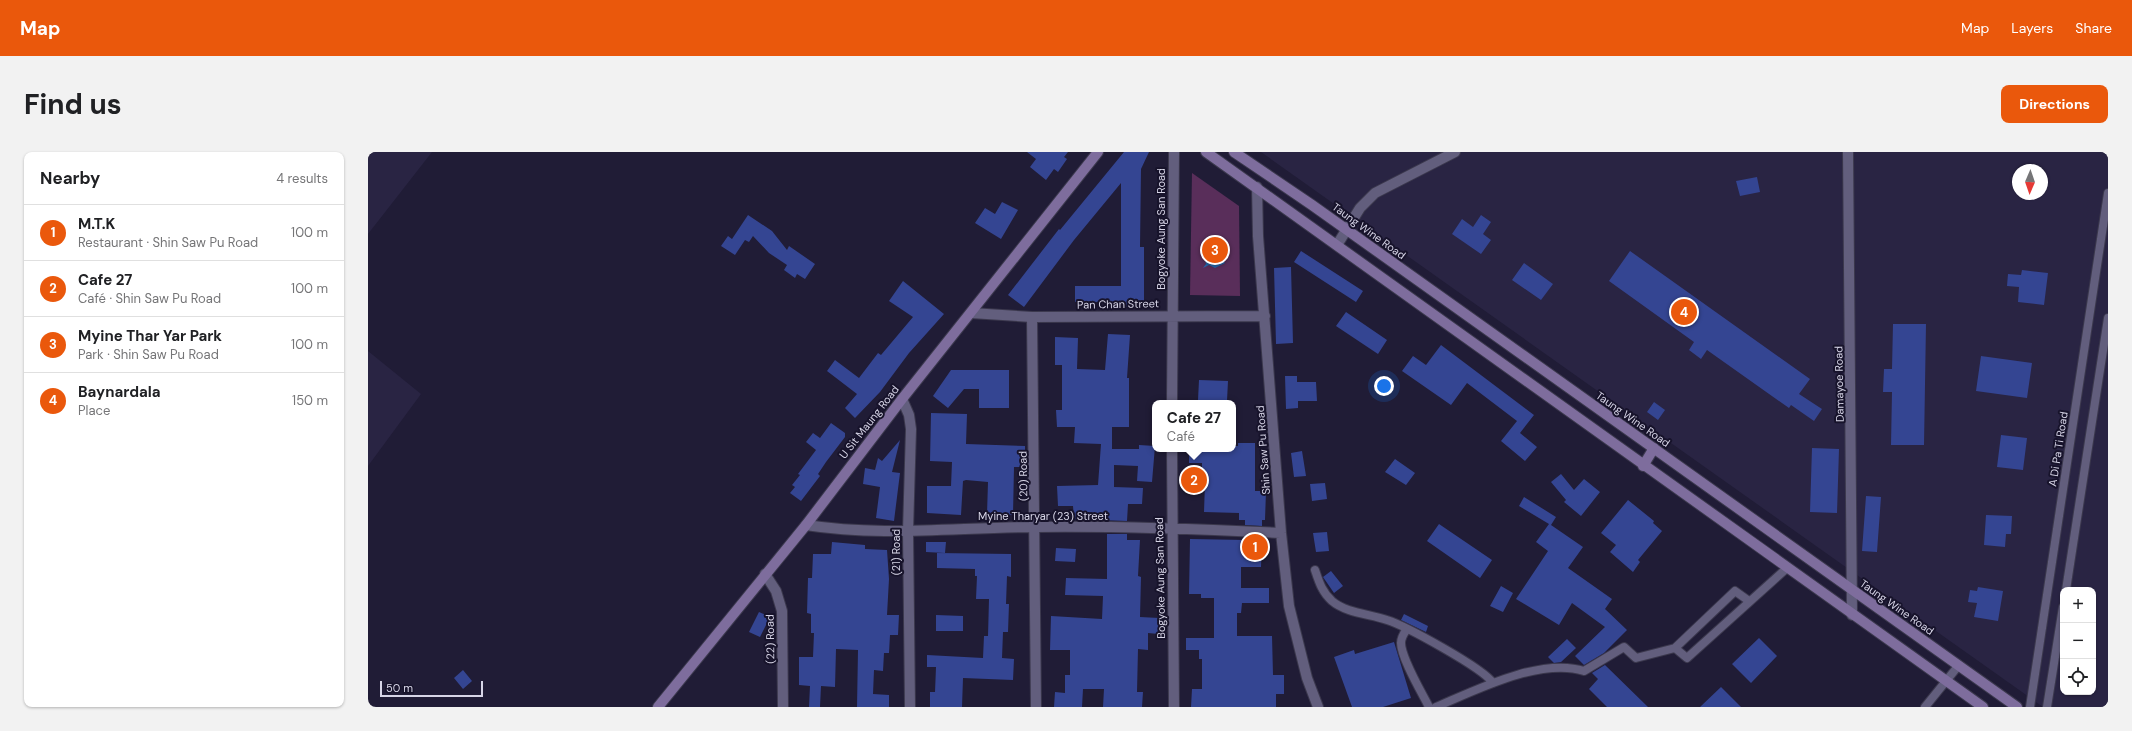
<!DOCTYPE html>
<meta charset="utf-8">
<style>
:root{--surface:#fff;--page:#f2f2f2;--text:#202124;--muted:#757577;--line:#e0e0e0;--accent:#ea580c}
body{margin:0;font-family:"DM Sans",sans-serif;background:var(--page);color:var(--text)}
.controls{position:absolute;right:12px;bottom:12px;display:grid;overflow:hidden;border-radius:8px;box-shadow:0 1px 3px #0004}
.controls button{width:36px;height:36px;display:grid;place-items:center;padding:0;border:0;border-bottom:1px solid var(--line);background:var(--surface);color:var(--text);font:20px sans-serif}
.compass{position:absolute;left:1644px;top:12px;width:36px;height:36px;border-radius:50%;background:var(--surface);box-shadow:0 1px 3px #0004;rotate:182deg}
.scale{position:absolute;left:12px;bottom:10px;width:103px;box-sizing:border-box;padding-left:4px;border:2px solid #d7d5e7;border-top:0;font-size:11px;line-height:14px;white-space:nowrap;color:#d7d5e7;-webkit-text-stroke:3px #17132b;paint-order:stroke}
.you{position:absolute;left:1016px;top:234px;width:14px;height:14px;margin:-10px;border:3px solid #fff;border-radius:50%;background:#1a73e8;box-shadow:0 0 0 6px #1a73e833}
.badge{display:grid;place-items:center;width:26px;height:26px;border-radius:50%;background:var(--accent);color:#fff;font-size:13px;font-weight:700}
.pin{position:absolute;translate:-50% -50%;border:2px solid #fff;box-shadow:0 1px 4px #0006}
.popup{position:absolute;left:784px;top:248px;width:84px;height:52px;box-sizing:border-box;display:grid;place-content:center;border-radius:8px;background:var(--surface);filter:drop-shadow(0 1px 3px #0005);font-size:13px;white-space:nowrap;color:var(--muted)}
.popup b{font-size:15px;color:var(--text)}
.popup::after{content:'';position:absolute;left:50%;top:100%;margin-left:-8px;border:8px solid transparent;border-top-color:var(--surface)}
.list{margin:0;padding:0;list-style:none}
h2{display:flex;justify-content:space-between;align-items:center;height:52px;margin:0;padding:0 16px;font-size:17px}
h2 small{font-size:13px;font-weight:400;color:var(--muted)}
.list li{display:grid;grid-template-columns:26px 1fr auto;gap:12px;align-items:center;box-sizing:border-box;height:56px;padding:0 16px;border-top:1px solid var(--line)}
.list b{display:block;font-size:15px;white-space:nowrap}
.list p{margin:0;font-size:13px;white-space:nowrap;color:var(--muted)}
.list em{font-size:13px;font-style:normal;color:var(--muted)}
.icon{flex:none;width:22px;height:22px;fill:none;stroke:currentColor;stroke-width:2;stroke-linecap:round;stroke-linejoin:round}
.map{position:relative;flex:none;width:1740px;height:555px;overflow:hidden;border-radius:8px}
header{display:flex;align-items:center;gap:24px;box-sizing:border-box;height:56px;padding:0 20px;background:var(--accent);color:#fff}
header strong{font-size:19px}
nav{display:flex;gap:22px;margin-inline-start:auto;font-size:14px}
.intro{display:flex;align-items:center;justify-content:space-between;box-sizing:border-box;height:96px;padding:0 24px}
h1{margin:0;font-size:28px}
.button{padding:10px 18px;border-radius:8px;background:var(--accent);color:#fff;font-size:14px;font-weight:700}
main{display:flex;gap:24px;padding:0 24px}
aside{flex:1;background:var(--surface);border-radius:8px;box-shadow:0 1px 3px #0004}
.map>svg:first-child{display:block}
.built{fill:#292443;fill-rule:evenodd}
.green{fill:#592e5a}
.water{fill:#2468ad}
.building{fill:#344592}
.lines{fill:none;stroke-linecap:round;stroke-linejoin:round}
.service-casing{stroke:#3b384d;stroke-width:10}
.minor-casing{stroke:#3b384d;stroke-width:12}
.secondary-casing{stroke:#3b384d;stroke-width:12}
.service{stroke:#625e7d;stroke-width:8}
.minor{stroke:#625e7d;stroke-width:10}
.secondary{stroke:#7e6d9d;stroke-width:10}
.labels{text-anchor:middle;stroke-width:4;stroke-linejoin:round;paint-order:stroke}
.street-label{font-size:11px;fill:#d7d5e7;stroke:#17132b}
</style>
<header>
<strong>Map</strong>
<nav><a>Map</a><a>Layers</a><a>Share</a></nav>
</header>
<div class="intro"><h1>Find us</h1><a class="button">Directions</a></div>
<main>
<aside>
<h2>Nearby<small>4 results</small></h2>
<ul class="list">
<li><span class="badge">1</span><div><b>M.T.K</b><p>Restaurant · Shin Saw Pu Road</p></div><em>100 m</em></li>
<li><span class="badge">2</span><div><b>Cafe 27</b><p>Café · Shin Saw Pu Road</p></div><em>100 m</em></li>
<li><span class="badge">3</span><div><b>Myine Thar Yar Park</b><p>Park · Shin Saw Pu Road</p></div><em>100 m</em></li>
<li><span class="badge">4</span><div><b>Baynardala</b><p>Place</p></div><em>150 m</em></li>
</ul>
</aside>
<div class="map">
<svg width="1740" height="555" viewBox="0 0 1740 555">
<rect width="100%" height="100%" fill="#201c36"/>
<!-- built -->
<path class="built" d="M0 0H64L0 82Z
M893 0H1740V555H1675ZM1650 18H1674V42H1650ZM1695 438H1725V540H1695Z
M0 199 53 242 0 314Z"/>
<!-- green -->
<path class="green" d="M824 21 871 54 872 144 822 143Z"/>
<!-- water -->
<path class="water" d="M836 104 842 107 852 105 857 111 847 116 841 113 835 116 838 112Z"/>
<!-- building -->
<path class="building" d="M659 0H700L696 5 699 7 690 20 686 17 678 28 662 15 668 7Z
M756 0H781L773 17 772 95H776V155H753V150H707V134H753V31L706 88 656 155 640 143 691 77 692 78Z
M1389 25 1392 40 1372 44 1368 29Z
M634 50 650 58 633 87 607 71 617 56 627 62Z
M380 63 404 79 419 98 421 94 447 112 437 127 429 122 427 126 416 118 419 113 401 101 385 84 381 90 377 88 367 103 353 94 360 84 364 87Z
M1113 63 1123 70 1115 82 1123 88 1113 102 1084 82 1094 67 1105 75Z
M933 99 995 139 988 150 926 110Z
M1262 99 1442 227 1431 242 1454 257 1446 269 1423 253 1421 256 1339 198 1333 207 1321 198 1326 190 1241 129Z
M1156 111 1185 132 1173 148 1144 128Z
M923 115 925 191 908 192 906 116Z
M1654 118 1680 121 1676 153 1650 150 1651 135 1639 134 1640 122 1653 123Z
M535 129 576 162 541 201 512 240 487 266 477 256 489 242 459 219 467 208 491 226 510 201 513 203 545 165 521 149Z
M978 160 1019 188 1010 202 968 174Z
M1525 172H1558L1556 293H1523L1524 240H1515L1516 217H1524Z
M740 182 762 183 759 226H761V275H744V297H771V293L787 294 784 330 769 329 770 314 746 313V335L775 336 774 352H760L759 369 706 367 705 354H690L689 334 730 333 733 292 706 291 707 275H689L688 258H694V213H687V185L710 186 709 217 737 218Z
M1073 193 1166 263 1152 281 1169 295 1157 309 1133 289 1149 269 1099 231 1083 253 1034 219 1045 204 1058 213Z
M1613 204 1664 211 1659 246 1608 239Z
M583 218H641V256H611V237H596L580 256 565 244Z
M917 224H929V230H948L949 249H930V256L918 257Z
M831 228 860 229 859 249 830 248Z
M1286 250 1297 258 1290 268 1279 260Z
M563 261 599 262 598 292 657 294V315H646L645 363 619 362 620 330 598 328 595 329 593 363 559 361V334H583L584 310 562 309Z
M463 271 477 281V285L458 310 450 322 452 324 433 349 422 341 427 335 424 333 432 323 430 322 448 298 438 290 445 281 452 286Z
M1633 283 1659 286 1655 318 1629 315Z
M532 288 524 320 532 321 526 369 508 366 512 335 495 332 497 316 507 318 510 306 514 309Z
M870 291H887V339H898L897 368H894V374L877 373V368H871V361L836 360 837 331H834V311H821V297H865V294H870Z
M1444 296 1471 297 1469 361 1442 360Z
M934 299 938 324 926 325 923 301Z
M1027 307 1047 321 1038 333 1017 320Z
M1193 322 1206 338 1216 327 1232 340 1213 364 1196 350 1198 348 1183 330Z
M957 331 959 347 944 349 942 332Z
M1498 344 1513 345 1509 400 1494 399Z
M1156 345 1188 365 1183 373 1215 395 1200 416 1244 447 1237 457 1259 478 1236 501 1216 513 1207 504 1237 475 1204 451 1191 473 1148 447 1180 399 1168 390 1181 372 1151 354Z
M1260 348 1286 369 1285 371 1294 379 1270 408 1272 410 1265 420 1242 400 1248 393 1233 381Z
M1618 363 1644 364 1643 382H1638L1637 395 1616 393Z
M1071 372 1124 408 1112 426 1059 389Z
M959 380 961 399 948 400 945 381Z
M739 382H759V388H772L770 424 773 425 772 465 791 466V482L780 481V498L770 497 769 540H775L774 555H735L736 537H715L714 555H686L687 540 697 541V523H702V498H682L683 464 734 467 735 444 697 443 698 426 739 427Z
M877 386 894 387 893 415H873V436H901V451H874L873 461H869V484H904L905 523H916V542H908V555H823L824 537H834V507H831V498H818V486H846V446H833V442H821L822 387 877 388Z
M464 390 497 393V397L519 398 521 427 519 463H531L530 483H522L521 501H516L515 519 506 518 505 542 521 543V555H489L490 498 468 497 467 535 453 534 452 555H441L442 534 431 533V505H445L446 481H443V462L439 461 440 426H444L445 402H463Z
M558 390H578L577 401 558 400Z
M688 396 708 397 707 410 687 409Z
M569 401 643 402V425L639 424 638 452H641L640 480H635L634 506 646 507 645 528 595 526 594 555H562V540H567L568 515H559V503L615 506 616 484H620L621 447H608L609 424H607V417L569 416Z
M963 419 975 434 966 441 955 425Z
M1133 434 1145 441 1135 460 1122 454Z
M1610 435 1635 439 1630 469 1606 465 1609 451 1600 450 1602 438 1609 439Z
M391 460 402 465 392 485 381 480Z
M1036 462 1060 474 1058 480 1033 468Z
M568 463 595 464V479H568Z
M1391 486 1409 504 1383 531 1364 512Z
M1199 487 1208 496 1193 510 1186 511 1180 505Z
M1026 490 1043 546 1015 555H984L966 505 986 498 987 502Z
M1237 513 1280 555H1239L1221 537 1230 527 1224 521Z
M95 518 104 529 95 537 86 526Z
M1353 535 1373 555H1332Z"/>
<g class="lines">
<defs>
<path id="service" d="M947 418C951 430 954 440 964 449 978 461 1002 462 1019 468 1038 474 1115 516 1125 531
M1698 438 1740 166
M1039 477C1036 481 1033 486 1033 491 1033 506 1054 541 1061 555
M1307 496 1367 439 1381 449
M1068 555C1108 538 1173 505 1216 519L1256 495 1268 506 1307 496 1319 506 1419 416
M1557 555 1591 513
M1662 555 1740 41
M1679 555 1695 455"/>
<path id="minor" d="M1480 0 1484 463
M889 35 890 84 913 381 921 454 939 526 950 555
M969 93 992 56 1007 41 1087 0
M603 161 664 165 897 164
M664 165 668 555
M534 247 541 263 543 277 540 379 542 555
M804 251 806 0
M804 297 806 555
M438 373C514 385 592 375 668 375 749 374 831 377 913 381
M397 422 408 439 414 459 415 555"/>
<path id="secondary" d="M838 0 1615 555
M866 0 944 53 1649 555
M1275 314 1286 296
M290 555 438 373 534 247 730 0"/>
</defs>
<!-- service casing -->
<use href="#service" class="service-casing"/>
<!-- minor casing -->
<use href="#minor" class="minor-casing"/>
<!-- secondary casing -->
<use href="#secondary" class="secondary-casing"/>
<!-- service -->
<use href="#service" class="service"/>
<!-- minor -->
<use href="#minor" class="minor"/>
<!-- secondary -->
<use href="#secondary" class="secondary"/>
</g>
<g class="labels">
<!-- street labels -->
<g class="street-label">
<text transform="translate(793 77) rotate(-90)" y="4">Bogyoke Aung San Road</text>
<text transform="translate(1001 79) rotate(36)" y="4">Taung Wine Road</text>
<text transform="translate(750 152) rotate(-1)" y="4">Pan Chan Street</text>
<text transform="translate(1471 232) rotate(-91)" y="4">Damayoe Road</text>
<text transform="translate(1265 267) rotate(35)" y="4">Taung Wine Road</text>
<text transform="translate(501 270) rotate(-52)" y="4">U Sit Maung Road</text>
<text transform="translate(1690 297) rotate(-81)" y="4">A Di Pa Ti Road</text>
<text transform="translate(895 298) rotate(-94)" y="4">Shin Saw Pu Road</text>
<text transform="translate(655 324) rotate(-91)" y="4">(20) Road</text>
<text x="675" y="368">Myine Tharyar (23) Street</text>
<text transform="translate(528 400) rotate(-90)" y="4">(21) Road</text>
<text transform="translate(792 426) rotate(-91)" y="4">Bogyoke Aung San Road</text>
<text transform="translate(1529 455) rotate(35)" y="4">Taung Wine Road</text>
<text transform="translate(402 487) rotate(-91)" y="4">(22) Road</text>
</g>
</g>
</svg>
<div class="controls">
<button>+</button>
<button>−</button>
<button><svg class="icon" aria-label="locate" viewBox="0 0 24 24"><circle cx="12" cy="12" r="6"/><path d="M12 2v4M12 18v4M2 12h4M18 12h4"/></svg></button>
</div>
<svg class="compass" viewBox="-18 -18 36 36"><path d="M0-13l5 13h-10z" fill="#e53935"/><path d="M0 13l5-13h-10z" fill="#757577"/></svg>
<div class="scale">50 m</div>
<div class="you"></div>
<div class="pin badge" style="left:887px;top:395px">1</div>
<div class="pin badge" style="left:826px;top:328px">2</div>
<div class="popup"><b>Cafe 27</b>Café</div>
<div class="pin badge" style="left:847px;top:98px">3</div>
<div class="pin badge" style="left:1316px;top:160px">4</div>
</div>
</main>
